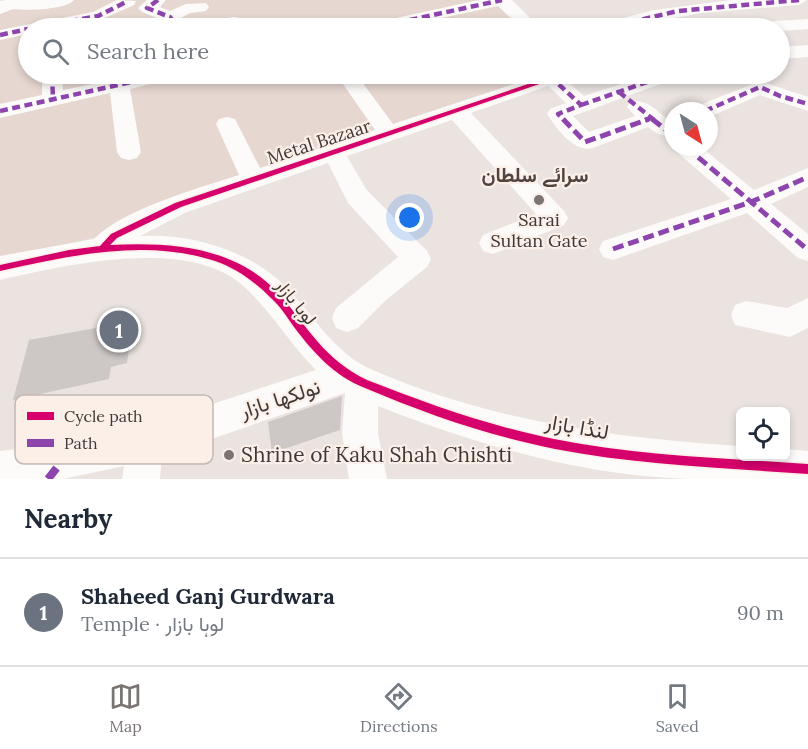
<!DOCTYPE html>
<meta charset="utf-8">
<style>
:root{--surface:#fff;--page:#f6f6f7;--text:#1f2937;--muted:#747a83;--line:#e0e1e3;--accent:#7a7472}
body{margin:0;font-family:Lora,Vazirmatn,serif;background:var(--page);color:var(--text)}
.controls{position:absolute;right:18px;bottom:18px;display:grid;overflow:hidden;border-radius:9px;box-shadow:0 3px 9px #0003}
.controls button{width:54px;height:54px;display:grid;place-items:center;padding:0;border:0;border-bottom:2px solid var(--line);background:var(--surface);color:var(--text);font:30px sans-serif}
.compass{position:absolute;left:664px;top:102px;width:54px;height:54px;border-radius:50%;background:var(--surface);box-shadow:0 3px 9px #0003;rotate:144deg}
.you{position:absolute;left:410px;top:218px;width:21px;height:21px;margin:-15px;border:4px solid #fff;border-radius:50%;background:#1a73e8;box-shadow:0 0 0 9px #1a73e833}
.badge{display:grid;place-items:center;width:39px;height:39px;border-radius:50%;background:var(--accent);color:#fff;font-size:20px;font-weight:700}
.pin{position:absolute;translate:-50% -50%;border:3px solid #fff;box-shadow:0 2px 6px #0006}
.list{margin:0;padding:0;list-style:none}
h2{display:flex;justify-content:space-between;align-items:center;height:78px;margin:0;padding:0 24px;font-size:26px}
h2 small{font-size:20px;font-weight:400;color:var(--muted)}
.list li{display:grid;grid-template-columns:39px 1fr auto;gap:18px;align-items:center;box-sizing:border-box;height:108px;padding:0 24px;border-top:2px solid var(--line)}
.list b{display:block;font-size:22px;white-space:nowrap}
.list p{margin:0;font-size:20px;white-space:nowrap;color:var(--muted)}
.list em{font-size:20px;font-style:normal;color:var(--muted)}
.icon{flex:none;width:33px;height:33px;fill:none;stroke:currentColor;stroke-width:2;stroke-linecap:round;stroke-linejoin:round}
.map{position:relative;flex:none;width:808px;height:479px;overflow:hidden}
.search{position:absolute;background:var(--surface);box-shadow:0 3px 9px #0003;left:18px;right:18px;top:18px;height:66px;display:flex;align-items:center;gap:15px;box-sizing:border-box;padding:0 21px;border-radius:33px;color:var(--muted);font-size:22px}
.sheet{height:186px;background:var(--surface)}
nav{display:flex;justify-content:space-around;align-items:center;box-sizing:border-box;height:84px;border-top:2px solid var(--line);background:var(--surface);font-size:16px;color:var(--muted)}
nav a{display:grid;justify-items:center;gap:3px}
nav .on{color:var(--accent)}
.map>svg:first-child{display:block}
.built{fill:#e6d7d0}
.building{fill:#cdc7c6}
.lines{fill:none;stroke-linecap:round;stroke-linejoin:round}
.minor{fill:#fcfbfa;fill-rule:evenodd}
.major{fill:#fcfbfa;fill-rule:evenodd}
.quiet-far2{stroke:#8e44ad;stroke-width:4.5;stroke-dasharray:8 4.5;stroke-linecap:butt}
.quiet-far1{stroke:#8e44ad;stroke-width:5;stroke-dasharray:11 5;stroke-linecap:butt}
.quiet{stroke:#8e44ad;stroke-width:8;stroke-dasharray:14 8;stroke-linecap:butt}
.cycleway-casing{stroke:#fcefe8;stroke-width:3}
.cycleway{fill:#d6006c;fill-rule:evenodd}
.poi-dot{fill:#7a7472;stroke:#fcefe8;stroke-width:2}
.labels{text-anchor:middle;stroke-width:4.5;stroke-linejoin:round;paint-order:stroke}
.street-label{font-size:18px;fill:#3e3936;stroke:#fcefe8}
.poi-label{font-size:18px;fill:#3e3936;stroke:#fcefe8}
.neighbourhood-label{font-size:20px;font-weight:bold;fill:#4f443f;stroke:#fcefe8}
.near-street-label{font-size:21px;fill:#3e3936;stroke:#fcefe8}
.near-poi-label{font-size:21px;fill:#3e3936;stroke:#fcefe8;text-anchor:start}
.key{fill:#fcefe8;stroke:#c3b8b3;stroke-width:1.5}
.key-label{font-size:16px;fill:#3e3936}
</style>
<div class="map">
<svg width="808" height="479" viewBox="0 0 808 479">
<rect width="100%" height="100%" fill="#eae3e0"/>
<!-- built -->
<path class="built" d="M17 0H500L522 19V28H28V74H548L552 78 93 238 0 258V7Z"/>
<!-- building -->
<path class="building" d="M118 324 115 337 131 335 127 363 111 367 109 379 13 400 29 340Z
M342 396 340 430 272 453 268 422Z"/>
<g class="lines">
<!-- minor -->
<path class="minor" d="M4 0H74C65 11 18 11 4 8L2 4Z
M117 0 136 1 134 5 98 21 59 28H28V34L0 40V30L93 12Z
M147 0H166L160 7 170 11 186 4 206 3 209 7 206 11 190 13 181 18 185 24 234 17 240 18 243 22 240 26 225 28H169C163 15 147 18 138 8Z
M479 0H512L531 19V28H513V20L498 6 395 28H364L367 24 373 23Z
M731 0H807L799 5 701 13 623 28H597L600 24 654 10Z
M808 19V29L780 31V28H732L735 24 741 23Z
M808 45V57L780 59V47Z
M42 74H62L63 90 142 74H178L175 78 130 89 141 152 137 158 129 160 121 158 117 152 110 93 0 118V104L42 95Z
M336 74H356L393 124 538 76 537 74H559L584 96 652 74H680L677 78 573 116 589 132 635 116 627 107 630 102C646 98 656 110 667 119L673 118V134C662 137 657 134 648 127L593 148C574 153 557 129 547 114L550 109 566 103 548 86 471 113 564 211 568 218 564 225 493 254 483 251 479 243 483 235 536 214 452 120 347 156 366 189 427 251 431 259 427 267 386 300 358 328 347 332 336 328 332 318 336 308 398 257 348 203 328 163 187 212 140 236C191 233 249 250 286 287 315 316 334 354 373 370 490 421 614 438 740 446V456H786V449L808 451V479C768 479 728 479 689 479 582 476 477 445 378 406V433L387 479H349L342 433 345 393 162 456 160 479H122L124 466 63 479H0V451L47 446 145 426 316 370C288 342 271 310 241 284 186 237 64 265 0 280V256L94 239C123 209 199 188 239 175L216 124 219 119 227 117 235 119 260 168 375 130Z
M760 81 808 97V111L760 95 709 117V111H694L697 106Z
M674 147H701L754 190 808 168V187L771 204 808 234V261L798 258 747 213 613 260 603 257 599 249 603 241 731 199 678 153Z
M808 298V328L790 337 735 325 731 315 735 305 746 301 787 308Z"/>
<!-- major -->
<path class="major" d="M29 0 26 4 0 14V1Z"/>
<!-- quiet-far2 -->
<path class="quiet-far2" d="M158 0 147 8 170 17 178 28
M33 28 98 16 128 1
M373 28 502 0
M606 28 678 11 799 0
M0 35 28 29
M52 74 53 99
M549 79 552 78 581 105 558 114 564 120
M619 92 654 120
M581 105 670 74
M0 111 168 74
M705 111 760 87 780 96 808 104
M645 120 651 118"/>
<!-- quiet-far1 -->
<path class="quiet-far1" d="M563 119 585 142 649 119
M652 119 665 129 673 125
M686 147 808 250
M613 249 751 202 808 177"/>
<!-- quiet -->
<path class="quiet" d="M48 479 62 461"/>
<defs>
<path id="cycleway" d="M552 76 554 77V79L181 207 117 238 110 245C171 242 236 246 280 295 310 330 324 359 367 380 428 404 490 426 554 439 638 456 723 458 808 464V474C724 468 638 465 555 449 490 436 426 414 365 388 334 376 313 352 294 327 287 317 280 306 271 298 255 282 236 268 215 261 210 259 203 258 197 256 132 241 64 257 0 271V265L69 250 100 246 111 234 175 203Z"/>
</defs>
<!-- cycleway casing -->
<use href="#cycleway" class="cycleway-casing"/>
<!-- cycleway -->
<use href="#cycleway" class="cycleway"/>
</g>
<!-- markers -->
<g class="poi-dot">
<circle cx="539" cy="200" r="6"/>
<circle cx="229" cy="455" r="6"/>
</g>
<g class="labels">
<!-- street labels -->
<g class="street-label">
<text transform="translate(319 142) rotate(-18)" y="6">Metal Bazaar</text>
<text transform="translate(296 302) rotate(51)" y="6">لوہا بازار</text>
</g>
<!-- poi labels -->
<g class="poi-label">
<text x="539" y="226">Sarai<tspan x="539" dy="21">Sultan Gate</tspan></text>
</g>
<!-- neighbourhood labels -->
<g class="neighbourhood-label">
<text x="535" y="182">سرائے سلطان</text>
</g>
<!-- near-street labels -->
<g class="near-street-label">
<text transform="translate(280 399) rotate(-18)" y="7">نولکھا بازار</text>
<text transform="translate(577 427) rotate(10)" y="7">لنڈا بازار</text>
</g>
<!-- near-poi labels -->
<g class="near-poi-label">
<text x="241" y="462">Shrine of Kaku Shah Chishti</text>
</g>
</g>
<!-- legend -->
<rect x="15" y="395" width="198" height="69" rx="9" class="key"/>
<rect x="27" y="412" width="27" height="8" fill="#d6006c"/>
<rect x="27" y="439" width="27" height="8" fill="#8e44ad"/>
<g class="key-label">
<text x="64" y="422">Cycle path</text>
<text x="64" y="449">Path</text>
</g>
</svg>
<div class="controls">
<button><svg class="icon" aria-label="locate" viewBox="0 0 24 24"><circle cx="12" cy="12" r="6"/><path d="M12 2v4M12 18v4M2 12h4M18 12h4"/></svg></button>
</div>
<svg class="compass" viewBox="-18 -18 36 36"><path d="M0-13l5 13h-10z" fill="#e53935"/><path d="M0 13l5-13h-10z" fill="#747a83"/></svg>
<div class="you"></div>
<div class="pin badge" style="left:119px;top:330px;background:#6b7280">1</div>
<div class="search"><svg class="icon" aria-label="search" viewBox="0 0 24 24"><circle cx="10" cy="10" r="6"/><path d="M15 15l6 6"/></svg>Search here</div>
</div>
<section class="sheet">
<h2>Nearby<small></small></h2>
<ul class="list">
<li><span class="badge" style="background:#6b7280">1</span><div><b>Shaheed Ganj Gurdwara</b><p>Temple · لوہا بازار</p></div><em>90 m</em></li>
</ul>
</section>
<nav>
<a class="on"><svg class="icon" aria-label="map" viewBox="0 0 24 24"><path d="M3 6l6-2 6 2 6-2v14l-6 2-6-2-6 2zM9 4v14M15 6v14"/></svg>Map</a>
<a><svg class="icon" aria-label="directions" viewBox="0 0 24 24"><path d="M12 3l9 9-9 9-9-9zM9 14v-3h6M13 9l2 2-2 2"/></svg>Directions</a>
<a><svg class="icon" aria-label="saved" viewBox="0 0 24 24"><path d="M7 4h10v16l-5-4-5 4z"/></svg>Saved</a>
</nav>
